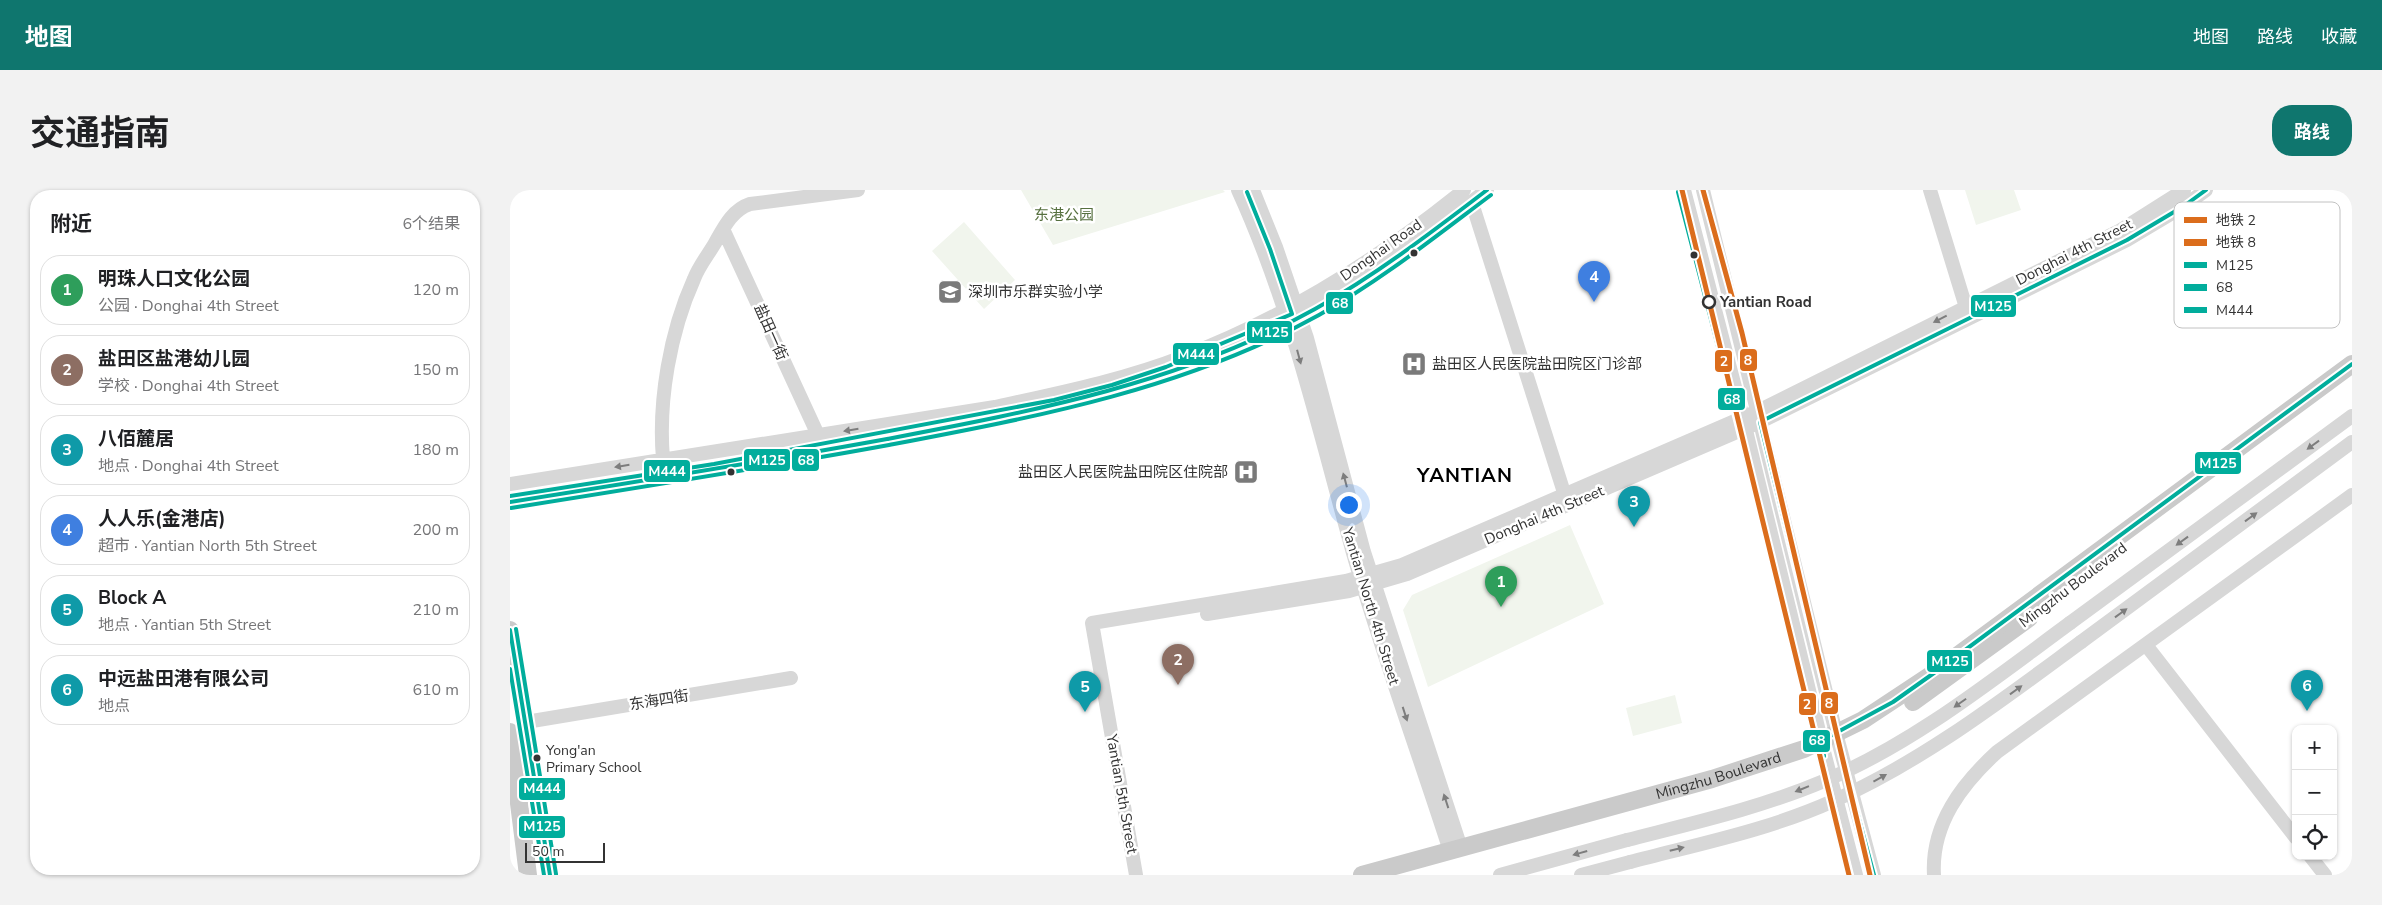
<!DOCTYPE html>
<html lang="zh">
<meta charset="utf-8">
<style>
:root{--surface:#fff;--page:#f2f2f2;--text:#202124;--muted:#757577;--line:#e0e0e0;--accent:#0f766e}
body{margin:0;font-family:"Nunito Sans","Noto Sans SC",sans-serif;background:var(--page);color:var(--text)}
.controls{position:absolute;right:15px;bottom:15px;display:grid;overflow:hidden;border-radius:10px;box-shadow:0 1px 4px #0004}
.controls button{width:45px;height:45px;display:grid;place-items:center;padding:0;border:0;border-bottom:1px solid var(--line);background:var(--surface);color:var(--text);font:25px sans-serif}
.scale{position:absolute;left:15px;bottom:12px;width:80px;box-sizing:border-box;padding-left:5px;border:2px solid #333;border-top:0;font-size:14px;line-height:18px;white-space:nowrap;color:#333;-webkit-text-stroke:4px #fff;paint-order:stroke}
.you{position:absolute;left:838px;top:314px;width:18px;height:18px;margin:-12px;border:4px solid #fff;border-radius:50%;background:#1a73e8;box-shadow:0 0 0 8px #1a73e833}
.badge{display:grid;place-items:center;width:32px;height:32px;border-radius:50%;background:var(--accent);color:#fff;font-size:16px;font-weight:700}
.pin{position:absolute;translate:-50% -41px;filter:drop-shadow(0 1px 2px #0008)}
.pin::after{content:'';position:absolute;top:26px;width:18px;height:15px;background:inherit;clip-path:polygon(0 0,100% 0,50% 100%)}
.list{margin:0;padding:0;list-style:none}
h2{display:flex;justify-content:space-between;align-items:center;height:65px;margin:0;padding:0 20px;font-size:21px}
h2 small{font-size:16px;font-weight:400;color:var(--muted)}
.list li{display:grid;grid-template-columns:32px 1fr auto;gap:15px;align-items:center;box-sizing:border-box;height:70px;margin:0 10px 10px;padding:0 10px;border:1px solid var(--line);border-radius:20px}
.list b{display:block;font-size:19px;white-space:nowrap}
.list p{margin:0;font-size:16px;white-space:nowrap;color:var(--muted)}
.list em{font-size:16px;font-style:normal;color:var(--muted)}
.icon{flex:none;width:28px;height:28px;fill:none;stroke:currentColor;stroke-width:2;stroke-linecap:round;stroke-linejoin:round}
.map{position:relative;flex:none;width:1842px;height:685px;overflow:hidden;border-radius:20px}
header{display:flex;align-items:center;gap:30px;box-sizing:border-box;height:70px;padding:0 25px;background:var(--accent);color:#fff}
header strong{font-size:24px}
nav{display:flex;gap:28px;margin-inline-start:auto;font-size:18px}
.intro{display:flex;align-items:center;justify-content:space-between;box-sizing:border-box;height:120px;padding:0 30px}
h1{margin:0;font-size:35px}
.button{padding:12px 22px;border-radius:20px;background:var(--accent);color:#fff;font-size:18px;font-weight:700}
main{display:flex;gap:30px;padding:0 30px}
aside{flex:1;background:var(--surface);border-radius:20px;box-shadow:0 1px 4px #0004}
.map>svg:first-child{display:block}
.green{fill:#f1f5ed}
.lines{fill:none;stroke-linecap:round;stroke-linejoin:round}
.minor{stroke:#d7d7d7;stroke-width:14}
.major{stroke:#cacaca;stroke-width:18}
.minor-bridge{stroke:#d7d7d7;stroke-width:14}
.bus-1-casing{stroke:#fff;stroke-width:8}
.bus-2-casing{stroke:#fff;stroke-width:8}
.bus-3-casing{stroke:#fff;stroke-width:8}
.bus-1{stroke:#01ad9c;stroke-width:4}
.bus-2{stroke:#01ad9c;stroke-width:4}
.bus-3{stroke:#01ad9c;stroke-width:4}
.metro-1-casing{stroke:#fff;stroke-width:9}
.metro-2-casing{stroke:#fff;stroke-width:9}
.metro-1{stroke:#db6d1c;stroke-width:5}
.metro-2{stroke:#db6d1c;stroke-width:5}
.oneway{fill:#7d7d7d}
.bus-dot{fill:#333;stroke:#fff;stroke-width:2}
.stop-dot{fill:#fff;stroke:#333;stroke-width:2.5}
.labels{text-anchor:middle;stroke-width:5;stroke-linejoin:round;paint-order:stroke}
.bus-label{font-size:14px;fill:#333;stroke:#fff;text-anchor:start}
.park-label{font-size:15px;fill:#56703f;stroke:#fff}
.street-label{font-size:15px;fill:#333;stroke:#fff}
.poi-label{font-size:15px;fill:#333;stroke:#fff;text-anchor:start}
.stop-label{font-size:15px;font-weight:bold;fill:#333;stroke:#fff;text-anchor:start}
.district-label{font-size:20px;font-weight:bold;letter-spacing:1px;fill:#000;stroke:#fff}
.key{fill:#fff;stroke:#c2c2c2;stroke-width:1}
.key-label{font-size:14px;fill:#333}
.line-badge{stroke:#fff;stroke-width:2}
.badge-label{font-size:14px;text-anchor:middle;font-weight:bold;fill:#fff}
</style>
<header>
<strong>地图</strong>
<nav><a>地图</a><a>路线</a><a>收藏</a></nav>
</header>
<div class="intro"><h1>交通指南</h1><a class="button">路线</a></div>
<main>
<aside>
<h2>附近<small>6个结果</small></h2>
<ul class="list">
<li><span class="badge" style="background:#2e9e5b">1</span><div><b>明珠人口文化公园</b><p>公园 · Donghai 4th Street</p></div><em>120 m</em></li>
<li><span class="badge" style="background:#8d6e63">2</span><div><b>盐田区盐港幼儿园</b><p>学校 · Donghai 4th Street</p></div><em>150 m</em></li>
<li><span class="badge" style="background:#0f9aa8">3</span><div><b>八佰麓居</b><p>地点 · Donghai 4th Street</p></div><em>180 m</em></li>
<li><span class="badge" style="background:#3f7fe0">4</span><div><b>人人乐(金港店)</b><p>超市 · Yantian North 5th Street</p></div><em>200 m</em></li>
<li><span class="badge" style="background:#0f9aa8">5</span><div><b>Block A</b><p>地点 · Yantian 5th Street</p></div><em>210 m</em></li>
<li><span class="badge" style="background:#0f9aa8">6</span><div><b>中远盐田港有限公司</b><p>地点</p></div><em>610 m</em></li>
</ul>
</aside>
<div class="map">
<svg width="1842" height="685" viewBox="0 0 1842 685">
<rect width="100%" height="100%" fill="#fff"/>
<!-- green -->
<path class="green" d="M511 0H713L715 2 543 55Z
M1455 0H1504L1511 20 1466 35Z
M454 32 505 90 474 119 422 61Z
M1060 335 1094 414 918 497 893 420 902 405Z
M1165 505 1172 533 1123 546 1116 518Z"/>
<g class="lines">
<!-- minor -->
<path class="minor" d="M728 0C781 116 809 241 843 363 872 463 908 562 940 661
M743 0 766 57 797 148 854 362 951 658
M1174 0 1233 228 1314 562 1346 685
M1193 0 1326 543 1364 685
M1420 0 1458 124
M962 13 1057 312
M213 39 308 245
M153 269C148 211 160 142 184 89 189 76 198 65 205 53 214 37 222 20 240 14L348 0
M0 294 485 217C549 203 614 190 675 166 777 127 870 68 954 0
M0 312 244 273 505 225 610 199 679 176 742 150 804 120 841 98 910 51 977 0
M697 424 839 401 897 384 1250 232 1617 50 1674 16 1696 0
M1560 433 1842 226
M1571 452 1842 252
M1636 455 1786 648
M16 532 281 488
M1800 666 1815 685
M626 685 582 433 836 391 892 375 1248 221 1611 40 1674 0
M990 685 1117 650
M1071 685 1120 672
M1424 685C1421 634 1452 594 1487 562L1842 305"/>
<!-- major -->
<g class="major">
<path d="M0 440 40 685"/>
<path d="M1403 512 1519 428"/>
<path d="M0 542 18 685"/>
<path id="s1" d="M852 685 1202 589 1294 559 1353 530 1424 483 1842 174"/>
</g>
<!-- minor-bridge -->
<path class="minor-bridge" d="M1117 650C1183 633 1250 618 1314 591 1404 553 1481 491 1560 433
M1120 672C1188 654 1259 640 1323 611 1413 571 1492 510 1571 452"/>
<defs>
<path id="bus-1" d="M0 312C126 292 251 272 377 249 524 221 672 193 805 119 866 85 922 42 977 0
M0 440 40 685
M1314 566 1311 551 1383 512 1424 483 1842 174
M1364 685 1326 543 1250 232 1617 50 1674 16 1696 0"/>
<path id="bus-2" d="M1168 2 1227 230 1340 685
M1 318C127 298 253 278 379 255 526 227 676 199 809 125 870 91 925 47 981 5
M0 479 34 685"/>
<path id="bus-3" d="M0 306 204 274 544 210 602 195 656 177 782 124 760 59 737 2
M6 439 46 684"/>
</defs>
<!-- bus-1 casing -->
<use href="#bus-1" class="bus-1-casing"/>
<!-- bus-2 casing -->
<use href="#bus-2" class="bus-2-casing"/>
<!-- bus-3 casing -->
<use href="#bus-3" class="bus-3-casing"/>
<!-- bus-1 -->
<use href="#bus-1" class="bus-1"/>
<!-- bus-2 -->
<use href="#bus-2" class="bus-2"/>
<!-- bus-3 -->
<use href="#bus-3" class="bus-3"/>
<defs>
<path id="metro-1" d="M1172 0 1339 685"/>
<path id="metro-2" d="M1193 0 1232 143 1360 685"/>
</defs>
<!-- metro-1 casing -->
<use href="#metro-1" class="metro-1-casing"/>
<!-- metro-2 casing -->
<use href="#metro-2" class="metro-2-casing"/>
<!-- metro-1 -->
<use href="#metro-1" class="metro-1"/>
<!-- metro-2 -->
<use href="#metro-2" class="metro-2"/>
</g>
<!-- one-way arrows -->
<defs><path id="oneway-solid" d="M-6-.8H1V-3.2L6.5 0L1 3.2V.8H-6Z" transform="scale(1.25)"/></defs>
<g class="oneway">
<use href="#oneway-solid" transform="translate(1430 129) rotate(153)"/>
<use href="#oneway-solid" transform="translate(789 167) rotate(75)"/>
<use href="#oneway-solid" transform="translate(341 240) rotate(171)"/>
<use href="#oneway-solid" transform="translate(1803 255) rotate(144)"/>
<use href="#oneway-solid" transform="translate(112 276) rotate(171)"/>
<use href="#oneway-solid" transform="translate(835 290) rotate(-105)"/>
<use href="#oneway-solid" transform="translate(1741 327) rotate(-36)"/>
<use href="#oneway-solid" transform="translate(1672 351) rotate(144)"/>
<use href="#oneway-solid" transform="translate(1611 423) rotate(-36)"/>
<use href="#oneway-solid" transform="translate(1506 500) rotate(-36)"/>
<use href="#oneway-solid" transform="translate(1450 513) rotate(145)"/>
<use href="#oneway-solid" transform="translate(895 524) rotate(72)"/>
<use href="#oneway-solid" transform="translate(1370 588) rotate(-29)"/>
<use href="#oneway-solid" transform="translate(1292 599) rotate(158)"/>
<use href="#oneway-solid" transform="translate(936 611) rotate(-108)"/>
<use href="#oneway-solid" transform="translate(1167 659) rotate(-14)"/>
<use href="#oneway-solid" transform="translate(1070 663) rotate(164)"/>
</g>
<!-- icons -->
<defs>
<symbol id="school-square" viewBox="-11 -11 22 22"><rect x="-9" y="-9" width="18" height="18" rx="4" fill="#7a7a7a" stroke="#fff"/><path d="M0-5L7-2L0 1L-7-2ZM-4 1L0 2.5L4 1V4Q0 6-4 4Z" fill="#fff"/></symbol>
<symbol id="hospital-square" viewBox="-11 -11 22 22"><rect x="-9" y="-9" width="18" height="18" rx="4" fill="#7a7a7a" stroke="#fff"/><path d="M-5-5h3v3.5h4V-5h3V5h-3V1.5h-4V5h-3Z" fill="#fff"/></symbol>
</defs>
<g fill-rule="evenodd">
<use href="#school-square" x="426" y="88" width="28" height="28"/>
<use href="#hospital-square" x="890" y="160" width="28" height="28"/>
<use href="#hospital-square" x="722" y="268" width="28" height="28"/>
</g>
<!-- markers -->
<g class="bus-dot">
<circle cx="904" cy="63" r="4.5"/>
<circle cx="1184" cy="65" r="4.5"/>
<circle cx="221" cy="282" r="4.5"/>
<circle cx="27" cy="568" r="4.5"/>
</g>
<circle class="stop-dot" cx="1199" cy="112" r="6"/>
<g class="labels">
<!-- bus labels -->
<g class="bus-label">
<text x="36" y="565">Yong'an<tspan x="36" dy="17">Primary School</tspan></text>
</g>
<!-- park labels -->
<g class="park-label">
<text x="554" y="30">东港公园</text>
</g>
<!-- street labels -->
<g class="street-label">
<text transform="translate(871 60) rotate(-35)" y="5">Donghai Road</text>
<text transform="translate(1564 62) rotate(-27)" y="5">Donghai 4th Street</text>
<text transform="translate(261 142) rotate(66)" y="5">盐田一街</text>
<text transform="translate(1034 325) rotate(-23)" y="5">Donghai 4th Street</text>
<text transform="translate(1563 395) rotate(-37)" y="5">Mingzhu Boulevard</text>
<text transform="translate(861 416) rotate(73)" y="5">Yantian North 4th Street</text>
<text transform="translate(149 510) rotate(-9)" y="5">东海四街</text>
<text dy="5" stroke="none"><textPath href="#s1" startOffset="370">Mingzhu Boulevard</textPath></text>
<text transform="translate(612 604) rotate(80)" y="5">Yantian 5th Street</text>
</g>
<!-- poi labels -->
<g class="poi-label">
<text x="458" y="107">深圳市乐群实验小学</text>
<text x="922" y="179">盐田区人民医院盐田院区门诊部</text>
<text x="718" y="287" text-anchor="end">盐田区人民医院盐田院区住院部</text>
</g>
<!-- stop labels -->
<g class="stop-label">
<text x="1210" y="117">Yantian Road</text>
</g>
<!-- district labels -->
<g class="district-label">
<text x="955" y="292">YANTIAN</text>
</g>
</g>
<!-- legend -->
<rect x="1664" y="12" width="166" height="126" rx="8" class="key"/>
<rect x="1674" y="27" width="23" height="6" fill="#db6d1c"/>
<rect x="1674" y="49" width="23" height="7" fill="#db6d1c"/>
<rect x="1674" y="72" width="23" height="6" fill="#01ad9c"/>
<rect x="1674" y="94" width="23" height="7" fill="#01ad9c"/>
<rect x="1674" y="117" width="23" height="6" fill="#01ad9c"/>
<g class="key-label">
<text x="1706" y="35">地铁 2</text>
<text x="1706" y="57">地铁 8</text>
<text x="1706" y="80">M125</text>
<text x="1706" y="102">68</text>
<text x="1706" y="125">M444</text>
</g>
<g class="line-badge">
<rect x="815" y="101" width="29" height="24" rx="5" fill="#01ad9c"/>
<rect x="1460" y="104" width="47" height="24" rx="5" fill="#01ad9c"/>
<rect x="736" y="130" width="47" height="24" rx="5" fill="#01ad9c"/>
<rect x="662" y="152" width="48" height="24" rx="5" fill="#01ad9c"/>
<rect x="1229" y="158" width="19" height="24" rx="5" fill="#db6d1c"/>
<rect x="1204" y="159" width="19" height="24" rx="5" fill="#db6d1c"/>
<rect x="1207" y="197" width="29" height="24" rx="5" fill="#01ad9c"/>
<rect x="281" y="258" width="29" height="24" rx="5" fill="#01ad9c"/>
<rect x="233" y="258" width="48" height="24" rx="5" fill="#01ad9c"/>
<rect x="1684" y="261" width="48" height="24" rx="5" fill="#01ad9c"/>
<rect x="133" y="269" width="48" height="24" rx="5" fill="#01ad9c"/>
<rect x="1416" y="459" width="47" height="24" rx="5" fill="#01ad9c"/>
<rect x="1310" y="501" width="19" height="24" rx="5" fill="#db6d1c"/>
<rect x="1288" y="502" width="19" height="24" rx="5" fill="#db6d1c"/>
<rect x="1292" y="539" width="29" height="24" rx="5" fill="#01ad9c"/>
<rect x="8" y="587" width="48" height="24" rx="5" fill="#01ad9c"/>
<rect x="8" y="625" width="48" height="24" rx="5" fill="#01ad9c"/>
</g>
<g class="badge-label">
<text x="830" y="118">68</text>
<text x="1483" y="121">M125</text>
<text x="760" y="147">M125</text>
<text x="686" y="169">M444</text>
<text x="1238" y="175">8</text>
<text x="1214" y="176">2</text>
<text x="1222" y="214">68</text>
<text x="296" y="275">68</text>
<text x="257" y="275">M125</text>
<text x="1708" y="278">M125</text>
<text x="157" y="286">M444</text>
<text x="1440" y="476">M125</text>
<text x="1319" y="518">8</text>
<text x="1297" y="519">2</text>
<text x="1307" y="555">68</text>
<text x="32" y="603">M444</text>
<text x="32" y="641">M125</text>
</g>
</svg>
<div class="controls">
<button>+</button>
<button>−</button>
<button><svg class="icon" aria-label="locate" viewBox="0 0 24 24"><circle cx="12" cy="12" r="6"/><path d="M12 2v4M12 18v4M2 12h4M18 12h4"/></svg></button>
</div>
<div class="scale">50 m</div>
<div class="you"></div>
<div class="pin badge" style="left:991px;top:417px;background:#2e9e5b">1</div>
<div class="pin badge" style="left:668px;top:495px;background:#8d6e63">2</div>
<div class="pin badge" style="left:1124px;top:337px;background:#0f9aa8">3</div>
<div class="pin badge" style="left:1084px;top:112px;background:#3f7fe0">4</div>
<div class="pin badge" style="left:575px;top:522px;background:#0f9aa8">5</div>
<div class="pin badge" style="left:1797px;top:521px;background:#0f9aa8">6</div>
</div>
</main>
